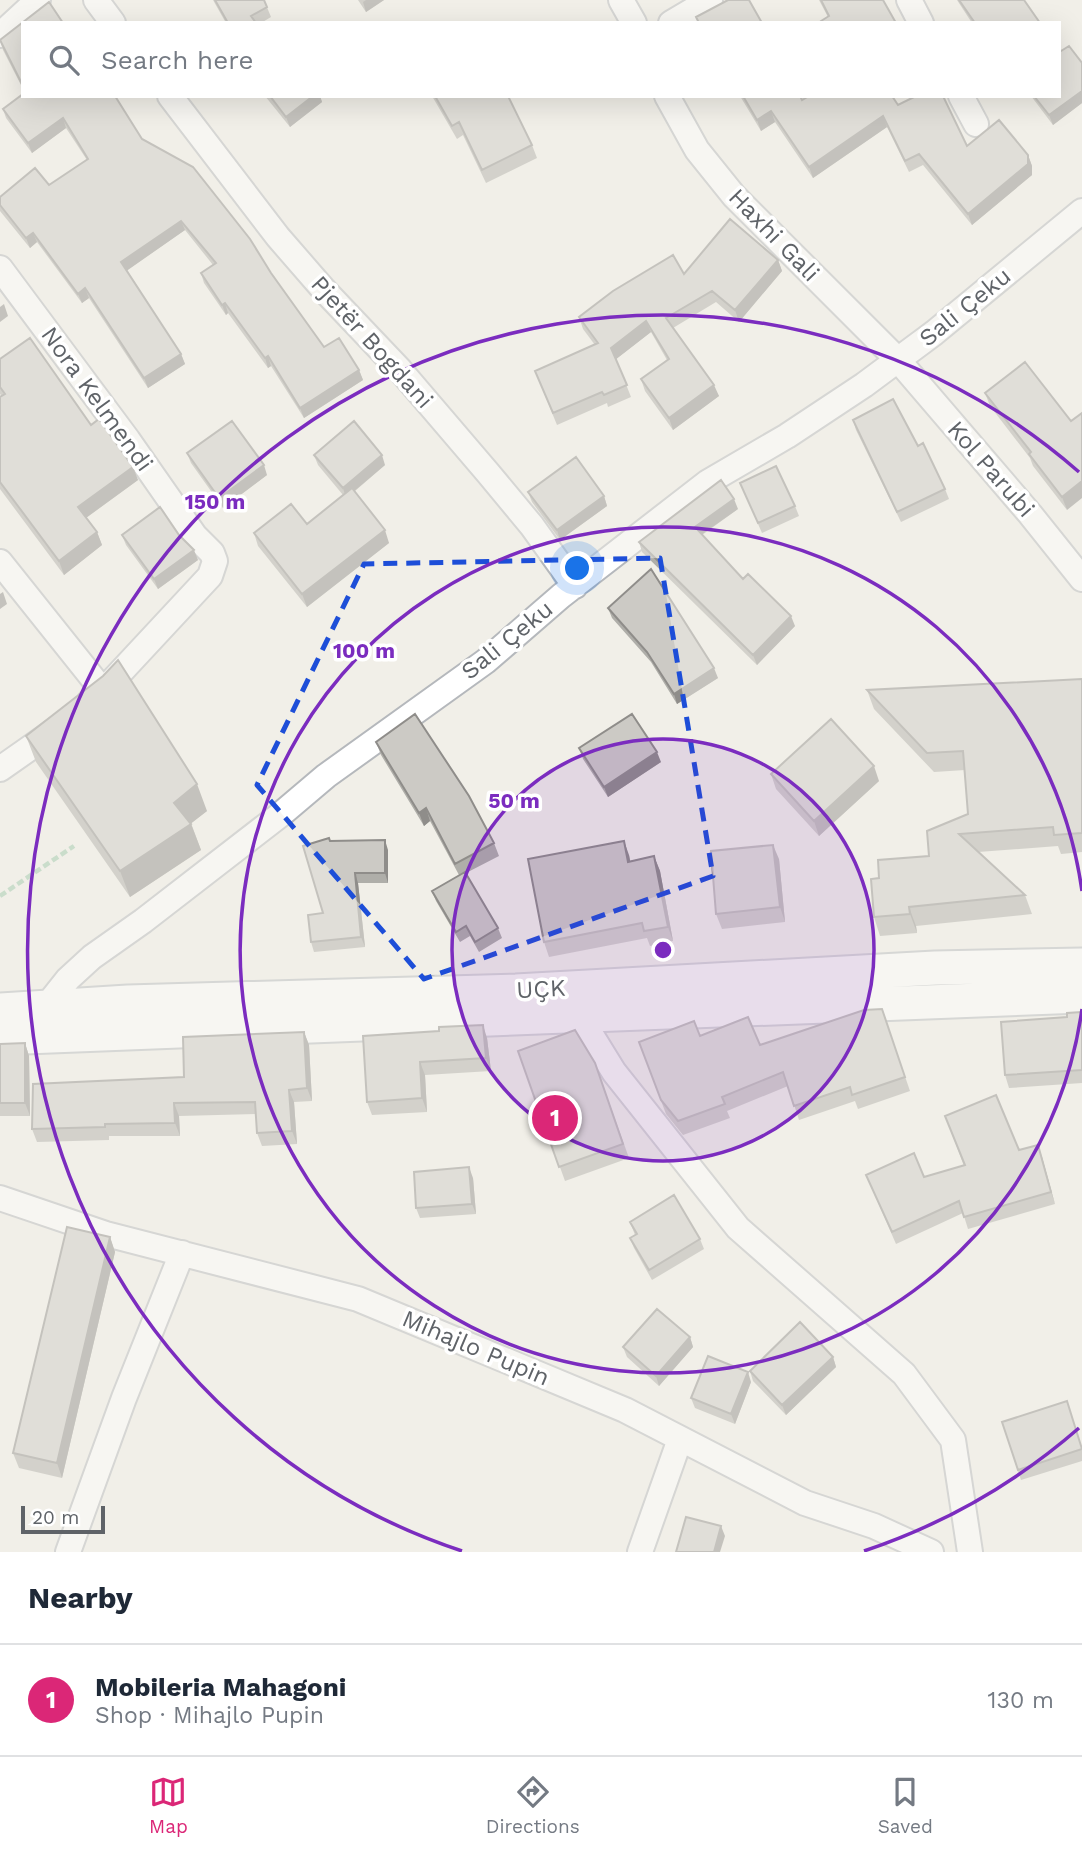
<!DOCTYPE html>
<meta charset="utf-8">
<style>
:root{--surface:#fff;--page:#f2f2f3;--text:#1f2937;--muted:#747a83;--line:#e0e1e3;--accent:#db2777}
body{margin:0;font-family:"Work Sans",sans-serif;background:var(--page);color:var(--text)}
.scale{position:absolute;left:21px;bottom:18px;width:84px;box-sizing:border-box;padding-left:7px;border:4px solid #5f6368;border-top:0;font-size:19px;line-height:24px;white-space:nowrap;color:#5f6368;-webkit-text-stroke:5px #fff;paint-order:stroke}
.you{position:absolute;left:578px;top:569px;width:24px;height:24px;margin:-18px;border:5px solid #fff;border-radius:50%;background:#1a73e8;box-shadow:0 0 0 10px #1a73e833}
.badge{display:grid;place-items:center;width:46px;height:46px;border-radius:50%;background:var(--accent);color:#fff;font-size:23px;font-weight:700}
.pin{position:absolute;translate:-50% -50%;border:4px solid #fff;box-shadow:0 2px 7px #0006}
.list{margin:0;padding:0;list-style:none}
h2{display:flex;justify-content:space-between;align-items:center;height:91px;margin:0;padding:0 28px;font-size:30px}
h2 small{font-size:23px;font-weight:400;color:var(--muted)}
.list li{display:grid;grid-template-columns:46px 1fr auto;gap:21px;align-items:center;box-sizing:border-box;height:112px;padding:0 28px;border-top:2px solid var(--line)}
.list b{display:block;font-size:26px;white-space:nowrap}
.list p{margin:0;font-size:23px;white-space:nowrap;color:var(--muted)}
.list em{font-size:23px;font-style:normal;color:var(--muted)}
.icon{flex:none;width:38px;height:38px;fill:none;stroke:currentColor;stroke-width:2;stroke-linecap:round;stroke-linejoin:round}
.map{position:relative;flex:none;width:1082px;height:1552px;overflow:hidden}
.search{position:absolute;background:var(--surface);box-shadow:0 7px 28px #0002;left:21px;right:21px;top:21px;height:77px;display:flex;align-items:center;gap:18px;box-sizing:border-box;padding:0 24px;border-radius:0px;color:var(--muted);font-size:26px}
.sheet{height:203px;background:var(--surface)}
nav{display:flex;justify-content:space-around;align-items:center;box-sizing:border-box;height:98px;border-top:2px solid var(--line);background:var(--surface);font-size:19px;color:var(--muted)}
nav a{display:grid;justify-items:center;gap:4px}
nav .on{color:var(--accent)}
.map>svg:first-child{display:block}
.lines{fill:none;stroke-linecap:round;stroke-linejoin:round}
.street-casing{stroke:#b5b8bc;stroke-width:28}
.secondary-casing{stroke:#b6babf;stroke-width:37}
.path{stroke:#9cc7a9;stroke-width:4.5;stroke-dasharray:7 3.5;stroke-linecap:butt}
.street{stroke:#fff;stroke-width:24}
.secondary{stroke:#fff;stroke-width:33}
.wall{fill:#afaea9}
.shaded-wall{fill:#8f8d8a}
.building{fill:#cccac5;stroke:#8f8d8a;stroke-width:2}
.marked{fill:none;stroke:#1d4ed8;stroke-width:5;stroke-dasharray:14 9;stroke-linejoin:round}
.ring{fill:none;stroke:#7b2cbf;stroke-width:3.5}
.labels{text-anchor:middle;stroke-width:7;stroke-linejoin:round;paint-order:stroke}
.street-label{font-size:24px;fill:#5f6368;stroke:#fff}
.centre{fill:#7b2cbf;stroke:#fff;stroke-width:3.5}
.ring-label{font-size:21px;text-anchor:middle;font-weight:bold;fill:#7b2cbf;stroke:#fff;stroke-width:7;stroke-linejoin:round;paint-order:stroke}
</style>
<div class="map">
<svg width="1082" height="1552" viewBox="0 0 1082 1552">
<rect width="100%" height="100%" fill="#f1efe8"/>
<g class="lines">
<defs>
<path id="street" d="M96 0 113 23
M621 0 634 23
M909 0 921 23
M671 23 710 0
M0 35 38 0
M170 96 278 237 324 290 400 370 488 473 532 526 575 586
M667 96 697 150 734 196 898 360 1030 514 1082 579
M961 96 976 124
M0 268 128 440 195 536 212 553 215 561 210 576 103 691
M0 562 103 691 90 701
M0 769 57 729
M572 1004 614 1072 738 1228 904 1374 953 1440 970 1552
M45 1016V1008L68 979 92 957 143 921 280 815 326 776 486 661 561 596 708 482 787 436 864 385 934 333 1082 211
M0 1198 106 1234 358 1299 625 1410 805 1503 874 1526 931 1552
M68 1552 124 1398 182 1253
M640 1552 680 1439"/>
<path id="secondary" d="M0 1010 128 1002 516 991 935 968 1082 965
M0 1038 1082 996"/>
</defs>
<!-- street casing -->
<use href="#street" class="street-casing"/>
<!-- secondary casing -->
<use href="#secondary" class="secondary-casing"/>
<!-- path -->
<path class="path" d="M0 896 74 846"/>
<!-- street -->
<use href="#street" class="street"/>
<!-- secondary -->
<use href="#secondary" class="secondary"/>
</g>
<!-- wall -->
<path class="wall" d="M213 0H264L271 17 261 23H226Z
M358 0H384L366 12Z
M819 0H883L828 17Z
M957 0H1024L1040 23H972Z
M23 23V89L3 50 0 40Z
M1061 51 1082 63V103L1053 125 1031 96H1059Z
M23 94 142 139 271 273 324 347 359 370 363 380 304 418 271 366 268 368 228 313 226 315 204 283 201 273 213 265 185 230 127 270 181 354 185 364 148 388 89 298 82 303 37 242 30 248 0 211V197L49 185 87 160 66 128 32 153 6 118 3 109Z
M265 96H320L322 102 290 127Z
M432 96H508L532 145 537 158 486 183 463 135 457 139Z
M740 96H800L802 100 898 105 967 146 1028 155 1032 166V175L972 225 923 165 909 172 887 127 813 178 775 122 761 131Z
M778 260 782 271 739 322 716 302 673 328 719 396 673 430 645 391 641 379 667 360 651 332 616 359 631 397 608 407 607 403 557 425 535 371 595 345 583 329 579 317 684 274Z
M0 359 91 425 138 480 86 518 97 532 102 545 64 575 0 489V397L2 396 0 394Z
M1025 362 1067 510 1033 466 1030 458 990 406 985 393Z
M853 420 918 446 945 489 949 499 901 522 856 430Z
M187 453 267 475 223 508 191 463Z
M314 455 385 465 355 491 389 543 307 607 258 546 254 533 307 524 343 495 318 465Z
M740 483 795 506 799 516 762 533Z
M528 492 604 496 607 506 560 540 532 502Z
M738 509 702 535 743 579 795 626 757 665 642 552 639 542Z
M122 535 198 560 158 589 126 545Z
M608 608 718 678 677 704 651 662 612 618Z
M1082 679V852L1061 854 1058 846 978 852 1025 895 1032 914 916 926 917 933 880 936 874 917 879 878 929 856 968 814 965 770 934 772 874 709 867 690Z
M26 736 207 811 191 823 201 850 130 897 36 762Z
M376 742 494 843 499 856 466 873 498 928 502 938 479 952 470 936 460 942 436 901 432 891 459 875 430 821 424 826 381 755Z
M579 748 661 762 608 797 583 759Z
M771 774 879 781 819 836 776 789Z
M330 841 388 850V883H358L365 947 314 952 311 942 323 913Z
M629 855 630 861 654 856 660 871 673 941 650 946 647 938 549 957 544 942Z
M779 859 785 922 722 929 716 914Z
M882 1009 910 1091 858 1109 855 1101 799 1120 788 1086 727 1111 730 1118 683 1135 666 1114 639 1042 700 1036 760 1045Z
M1082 1012V1083L1009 1088 1005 1075 1067 1017Z
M304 1032 309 1045 312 1101 294 1102 297 1144 262 1146 257 1133 256 1114 179 1116 180 1136H109V1140L37 1142 32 1129 184 1077Z
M363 1036 487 1038 491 1071 425 1075 427 1112 372 1115 367 1102Z
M25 1043 29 1056 30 1116H0V1044Z
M518 1051 595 1063 629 1158 565 1181Z
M945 1116 1019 1150 1042 1157 1055 1204 968 1229 963 1213 896 1244 866 1175 924 1177 964 1166Z
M473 1178 476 1214 420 1218 416 1208Z
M630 1222 700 1239 704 1249 652 1280 634 1248 630 1238 635 1235Z
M110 1237 115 1252 62 1478 19 1468 13 1453Z
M690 1337 693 1347 659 1386 627 1357 623 1347Z
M833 1357 836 1367 786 1415 753 1381 750 1371Z
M751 1382 735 1424 695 1408 691 1398Z
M1002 1422 1082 1446V1461L1021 1480Z"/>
<!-- shaded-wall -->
<path class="shaded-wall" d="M366 0H384L366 12 363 2Z
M1082 91V103L1053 125 1049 115Z
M313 96H320L322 102 290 127 286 117Z
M771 111 775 122 761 131 757 120Z
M883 116 887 127 813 178 809 167Z
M63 118 66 128 32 153 28 143Z
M1028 155 1032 166V175L972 225 968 214Z
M181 221 185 230 125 272 121 262Z
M33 233 37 242 30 248 26 238Z
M778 260 782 271 739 322 735 310Z
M85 288 89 298 82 303 78 294Z
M225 303 228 313 226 315 222 305Z
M4 304 8 316 0 322V307Z
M646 321 651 332 615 360 611 348Z
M181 354 185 364 148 388 144 378Z
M268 356 271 366 268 368 265 358Z
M359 370 363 380 304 418 300 408Z
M714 385 719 396 673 430 669 418Z
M382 455 385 465 346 498 343 488Z
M264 465 267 475 223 508 219 498Z
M133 467 138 480 83 520 78 507Z
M1082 481V498L1067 510 1062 497Z
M604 496 607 506 560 540 557 530Z
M734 499 738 509 698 537 695 527Z
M385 530 389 543 307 607 302 594Z
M97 532 102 545 64 575 59 561Z
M194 550 198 560 158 589 154 579Z
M3 592 7 604 0 609V594Z
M791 616 795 626 757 665 753 655Z
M714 668 718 678 677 704 674 694Z
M657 752 661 762 608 797 604 787Z
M874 766 879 781 819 836 814 821Z
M197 784 207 811 184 829 174 803Z
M426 808 430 821 424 826 419 813Z
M191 824 201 850 130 897 120 871Z
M385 840 388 850V883L385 873Z
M624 841 629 855 633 876 628 862Z
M773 845 779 859 785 922 780 907Z
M654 856 660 871 673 941 668 927Z
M355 873 358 883 365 947 361 937Z
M909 907 916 926 917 933 910 914Z
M483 1025 487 1038 491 1071 486 1058Z
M304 1032 309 1045 312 1101 307 1088Z
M25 1043 29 1056 30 1116 25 1103Z
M420 1062 425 1075 427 1112 422 1098Z
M289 1090 294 1102 297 1144 292 1131Z
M174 1103 179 1116 180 1136 175 1123Z
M1038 1145 1042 1157 1055 1204 1051 1192Z
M469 1167 473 1178 476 1214 472 1204Z
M110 1237 115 1252 62 1478 57 1463Z
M690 1337 693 1347 659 1386 656 1376Z
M833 1357 836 1367 786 1415 782 1405Z
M748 1372 751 1382 735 1424 731 1414Z
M721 1526 725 1536 720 1552H714Z"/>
<!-- building -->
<path class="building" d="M215 0H264L267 7 251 16 256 23H228Z
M728 0H749L762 23H699L696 17Z
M821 0H883L896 23H822L821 21 829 16Z
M959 0H1024L1040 23H975Z
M49 2 63 23H23V86L0 40Z
M1069 46 1082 63V91L1049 115 1034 96H1059V49L1061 51Z
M23 94V96H115L142 139 193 167 250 239 271 273 324 347 339 338 359 370 300 408 268 356 265 358 225 303 222 305 201 273 216 263 181 221 121 262 181 354 144 378 85 288 78 294 33 233 26 238 0 205V197L35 168 49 185 88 159 63 118 28 143 3 109Z
M270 96H313L286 117Z
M435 96H508L532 145 482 170 459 122 452 126Z
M743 96H800L802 100 809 96H892L898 105 916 96H943L967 146 999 120 1028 155V164L968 214 919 154 905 161 883 116 809 167 771 111 757 120Z
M730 219 778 260 735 310 712 291 666 318 714 385 669 418 641 379 669 359 646 321 611 348 627 385 604 395 602 392 553 413 535 371 598 343 579 317 613 291 673 255 684 274Z
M30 338 91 425 99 419 133 467 78 507 97 532 59 561 0 482V397L5 394 0 387V359Z
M1025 362 1071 421 1082 413V481L1062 497 1029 454 1031 452 985 393Z
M893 399 918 446 923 443 945 489 897 512 853 420Z
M232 421 264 465 219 498 187 453Z
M354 421 382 455 343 488 314 455Z
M576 457 604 496 557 530 528 492Z
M776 466 795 506 758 523 740 483Z
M721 480 734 499 695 527 743 579 748 574 791 616 753 655 639 542Z
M352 488 385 530 302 594 254 533 291 504 307 524Z
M160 507 179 535 194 550 154 579 122 535Z
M651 569 714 668 674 694 647 652 608 608Z
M118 660 197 784 174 803 191 824 120 871 26 736 103 676Z
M1082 679V833L1054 835 1053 827 959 834 1025 895 909 907 910 914 874 917 871 879 879 878 878 860 929 856 927 831 968 814 963 751 927 753 867 690Z
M415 714 469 796 494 843 455 864 426 808 419 813 376 742Z
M632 714 657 752 604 787 579 748Z
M831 719 874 766 814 821 771 774Z
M329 838 330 841 385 840V873H355L361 937 311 942 308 915 323 913 303 846Z
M624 841 628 862 654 856 668 927 644 931 642 923 544 942 528 859Z
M773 845 780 907 716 914 711 851Z
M465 872 498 928 475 942 466 926 456 932 432 891Z
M882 1009 905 1077 852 1095 850 1087 794 1106 783 1072 722 1097 725 1104 678 1121 661 1100 639 1042 694 1021 700 1036 748 1017 760 1045 864 1010Z
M1082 1012V1070L1005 1075 1001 1022 1067 1017V1013Z
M483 1025 486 1058 420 1062 422 1098 367 1102 363 1036 439 1031V1027Z
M575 1030 595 1063 623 1144 559 1167 518 1051Z
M304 1032 307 1088 289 1090 292 1131 257 1133 255 1102 174 1103 175 1123 105 1124V1127L32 1129 33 1084 184 1077 183 1037Z
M25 1043V1103H0V1044Z
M996 1095 1019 1150 1038 1145 1051 1192 964 1217 959 1201 892 1232 866 1175 914 1153 924 1177 965 1165 945 1116Z
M469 1167 472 1204 416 1208 414 1172Z
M674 1195 700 1239 649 1270 630 1238 637 1234 630 1222Z
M67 1227 110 1237 57 1463 13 1453Z
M657 1309 690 1337 656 1376 623 1347Z
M800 1322 833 1357 782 1405 750 1371Z
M708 1356 748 1372 731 1414 691 1398Z
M1067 1401 1082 1449 1018 1470 1002 1422Z
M686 1517 721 1526 714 1552H676Z"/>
<!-- marked area -->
<path d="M0 0H1082V1552H0ZM660 558 713 876 424 979 257 785 364 564Z" fill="#f1efe8" fill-opacity=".55" fill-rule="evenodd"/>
<path class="marked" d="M660 558 713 876 424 979 257 785 364 564Z"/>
<!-- distance rings -->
<circle cx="663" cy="950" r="211" fill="#7b2cbf" fill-opacity=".12"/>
<g class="ring">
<circle cx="663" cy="950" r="211"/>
<path d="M1082 1009A423 423 0 1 1 1082 891"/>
<path d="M1079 1428A634 634 0 0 1 864 1551M462 1551A634 634 0 1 1 1079 472"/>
</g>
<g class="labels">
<!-- street labels -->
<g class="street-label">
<text transform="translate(774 235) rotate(46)" y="8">Haxhi Gali</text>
<text transform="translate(965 307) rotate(-39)" y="8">Sali Çeku</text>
<text transform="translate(372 342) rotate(48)" y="8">Pjetër Bogdani</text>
<text transform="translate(97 399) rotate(54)" y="8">Nora Kelmendi</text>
<text transform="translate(991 469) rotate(49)" y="8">Kol Parubi</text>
<text transform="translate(507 640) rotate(-39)" y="8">Sali Çeku</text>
<text transform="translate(541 989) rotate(-3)" y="8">UÇK</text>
<text transform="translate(476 1348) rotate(23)" y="8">Mihajlo Pupin</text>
</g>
</g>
<circle cx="663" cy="950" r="10" class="centre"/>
<g class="ring-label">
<text x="215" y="509">150 m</text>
<text x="364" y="658">100 m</text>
<text x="514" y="808">50 m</text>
</g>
</svg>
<div class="scale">20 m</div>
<div class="you"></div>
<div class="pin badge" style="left:555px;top:1118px">1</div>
<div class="search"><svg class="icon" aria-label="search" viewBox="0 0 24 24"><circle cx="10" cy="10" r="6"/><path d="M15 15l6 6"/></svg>Search here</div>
</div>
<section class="sheet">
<h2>Nearby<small></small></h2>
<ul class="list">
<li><span class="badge">1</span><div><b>Mobileria Mahagoni</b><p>Shop · Mihajlo Pupin</p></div><em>130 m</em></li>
</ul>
</section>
<nav>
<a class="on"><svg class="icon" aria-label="map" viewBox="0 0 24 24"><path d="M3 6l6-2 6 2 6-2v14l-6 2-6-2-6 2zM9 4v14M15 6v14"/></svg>Map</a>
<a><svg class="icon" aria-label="directions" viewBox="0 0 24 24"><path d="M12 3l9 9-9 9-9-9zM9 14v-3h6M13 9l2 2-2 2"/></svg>Directions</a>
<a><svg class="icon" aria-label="saved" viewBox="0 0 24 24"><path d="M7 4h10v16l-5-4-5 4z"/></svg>Saved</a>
</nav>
